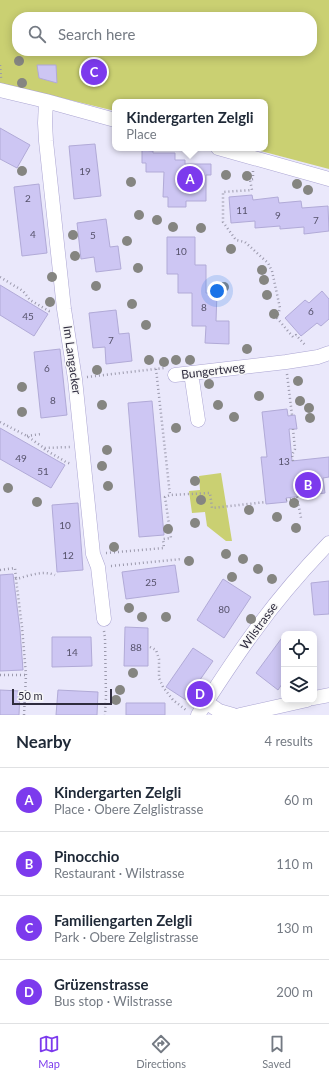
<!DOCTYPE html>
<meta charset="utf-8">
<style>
:root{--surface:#fff;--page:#f2f2f3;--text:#1f2937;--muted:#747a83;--line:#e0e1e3;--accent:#7c3aed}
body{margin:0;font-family:Lato,sans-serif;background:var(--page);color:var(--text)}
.controls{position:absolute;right:12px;bottom:12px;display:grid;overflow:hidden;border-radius:8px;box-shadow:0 2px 10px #0003}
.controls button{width:36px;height:36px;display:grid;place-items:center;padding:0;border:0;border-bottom:1px solid var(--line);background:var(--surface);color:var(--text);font:20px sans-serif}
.scale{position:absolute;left:12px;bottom:10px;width:100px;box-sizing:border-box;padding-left:4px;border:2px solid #2f2c3e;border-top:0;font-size:11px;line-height:14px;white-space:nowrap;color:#2f2c3e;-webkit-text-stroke:3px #f7f7f7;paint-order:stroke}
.you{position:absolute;left:217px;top:291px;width:14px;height:14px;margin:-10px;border:3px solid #fff;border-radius:50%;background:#1a73e8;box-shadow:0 0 0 6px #1a73e833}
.badge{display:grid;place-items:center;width:26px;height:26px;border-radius:50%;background:var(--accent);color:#fff;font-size:13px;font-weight:700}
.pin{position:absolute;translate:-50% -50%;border:2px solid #fff;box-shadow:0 1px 4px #0006}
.popup{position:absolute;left:112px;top:99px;width:156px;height:52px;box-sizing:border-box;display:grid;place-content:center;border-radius:8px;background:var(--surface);filter:drop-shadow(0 1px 3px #0005);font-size:13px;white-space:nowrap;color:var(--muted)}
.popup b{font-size:15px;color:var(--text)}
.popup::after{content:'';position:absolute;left:50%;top:100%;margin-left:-8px;border:8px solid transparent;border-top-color:var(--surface)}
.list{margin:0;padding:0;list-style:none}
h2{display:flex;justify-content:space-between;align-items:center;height:52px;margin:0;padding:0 16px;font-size:17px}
h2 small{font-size:13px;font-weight:400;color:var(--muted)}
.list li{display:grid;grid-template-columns:26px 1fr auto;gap:12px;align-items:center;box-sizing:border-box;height:64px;padding:0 16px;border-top:1px solid var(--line)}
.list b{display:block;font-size:15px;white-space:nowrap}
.list p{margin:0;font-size:13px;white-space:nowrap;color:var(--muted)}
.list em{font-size:13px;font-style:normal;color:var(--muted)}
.icon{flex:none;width:22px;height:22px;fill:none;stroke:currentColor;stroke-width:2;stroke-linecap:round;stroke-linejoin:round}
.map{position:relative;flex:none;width:329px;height:715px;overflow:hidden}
.search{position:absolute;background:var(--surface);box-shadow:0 2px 10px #0003;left:12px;right:12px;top:12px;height:44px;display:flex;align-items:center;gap:10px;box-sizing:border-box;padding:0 14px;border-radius:16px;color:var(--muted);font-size:15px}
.sheet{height:308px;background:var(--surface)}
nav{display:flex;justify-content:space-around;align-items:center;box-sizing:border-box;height:56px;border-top:1px solid var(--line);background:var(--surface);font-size:11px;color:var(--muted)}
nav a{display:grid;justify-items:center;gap:2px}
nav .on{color:var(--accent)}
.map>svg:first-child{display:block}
.green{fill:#cad072;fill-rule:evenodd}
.building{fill:#cdc6f3;stroke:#b1aad7}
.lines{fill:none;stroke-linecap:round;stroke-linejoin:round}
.minor-casing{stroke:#aba5d2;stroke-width:15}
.path{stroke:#9b99ac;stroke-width:2.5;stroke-dasharray:1 3;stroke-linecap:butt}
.minor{stroke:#fff;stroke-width:14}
.tree{fill:#858581}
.labels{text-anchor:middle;stroke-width:3;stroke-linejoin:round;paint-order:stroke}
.number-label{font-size:10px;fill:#56526b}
.street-label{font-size:12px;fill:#2f2c3e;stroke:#f7f7f7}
</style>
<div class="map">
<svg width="329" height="715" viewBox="0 0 329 715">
<rect width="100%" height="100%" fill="#eae8fb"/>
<!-- green -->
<path class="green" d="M0 0H329V169L249 148H265V102H115V111L0 83ZM17 17H312V51H17Z
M221 473 232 541H226L207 526 205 512 192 513 189 491 200 490 199 476Z"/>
<!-- building -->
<path class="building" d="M37 65H56L57 83 39 78Z
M0 128 30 145 17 168 0 159Z
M95 144 101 196 74 199 69 146Z
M142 150 153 151V153H175V160H185V164H211V175H206V201H186V207H168V197H163L164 172H146V163H142Z
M39 184 47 253 22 256 14 187Z
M252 195 253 200 278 197 279 203 301 201 302 208 328 206 329 231 304 234V227L280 229V226L255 228V221L231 223 229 197Z
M106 219 110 247 118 246 121 269 96 272 94 257 81 259 77 223Z
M167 237H195V265H206V293H217L216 321H229V344L205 343 206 326H192V293H178V274H167Z
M0 285 48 314 34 336 0 315Z
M322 291 329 299V319L321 326 317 323 301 336 285 318 305 300 309 303Z
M116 310 119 334 129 333 132 361 106 364 105 347 93 348 89 313Z
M60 349 67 415 41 418 34 352Z
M152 401 164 535 139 537 128 403Z
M287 409 288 416 295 415 297 429H289L292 461 329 457V477L323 478 325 493 286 498 287 502 266 504 261 457H267L262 412Z
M0 428 65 465 51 488 0 459Z
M78 503 83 570 57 572 52 505Z
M175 565 179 592 126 599 122 572Z
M13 574 20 630 23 670 0 671V575Z
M223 579 251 597 224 638 197 620Z
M329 581V614L314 615 311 583Z
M125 627 148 628V666H124Z
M284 635V681L278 690 256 673Z
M52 637H91L92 666 52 667Z
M193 648 213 661 186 700 166 687Z
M0 690 20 691 19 715H0Z
M58 690 98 692 97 715H56Z
M126 703H165V715H126Z"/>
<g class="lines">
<defs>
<path id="minor" d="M0 90 46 101 115 120
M46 101 45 123 46 141 64 309 75 379 93 554 98 567 104 619
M218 148 329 179
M191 373 198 420
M175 375 286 362 318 357 329 353
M314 698 329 695
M206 702 219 711 233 715
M198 715C216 687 234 659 254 632 277 600 302 571 329 543
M240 715 307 700"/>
</defs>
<!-- minor casing -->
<use href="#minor" class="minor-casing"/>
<!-- path -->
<path class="path" d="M0 65 1 78
M253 171V179L250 180 252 190 223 192V222L236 240 245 242 268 263 272 271 280 308 277 318 293 337 296 335 306 346
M0 277 23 291 30 300 49 311H52
M156 369 170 495
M287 374 292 415
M87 377 164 368
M0 422 27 436 44 448 70 447
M27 436 41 434
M44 449 66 462 71 464
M293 461 292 455 295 449 293 429
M297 497 301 518
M286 500 297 498
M106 553 164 548 163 539 171 538 165 497 170 495 210 493 212 508 266 502
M111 566 182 559
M0 570 15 568 16 579
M104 631 105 638 106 697 105 715
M150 647 156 650 159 659V678L163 687 173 700 186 710
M0 675H26
M24 715 26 675 22 627 16 579C28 576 43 570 55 575"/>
<!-- minor -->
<use href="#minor" class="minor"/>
</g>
<!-- trees -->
<g class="tree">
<circle cx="19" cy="61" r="5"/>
<circle cx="22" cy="83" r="5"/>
<circle cx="22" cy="171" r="5"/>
<circle cx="226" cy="175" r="5"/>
<circle cx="247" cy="176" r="5"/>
<circle cx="131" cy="182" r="5"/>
<circle cx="297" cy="184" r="5"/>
<circle cx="308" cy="190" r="5"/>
<circle cx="139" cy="215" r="5"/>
<circle cx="157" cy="220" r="5"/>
<circle cx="173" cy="227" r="5"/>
<circle cx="201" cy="228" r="5"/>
<circle cx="73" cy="235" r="5"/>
<circle cx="127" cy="241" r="5"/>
<circle cx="231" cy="249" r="5"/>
<circle cx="75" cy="256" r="5"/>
<circle cx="138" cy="268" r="5"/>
<circle cx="262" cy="270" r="5"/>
<circle cx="52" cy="277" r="5"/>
<circle cx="264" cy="280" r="5"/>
<circle cx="96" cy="286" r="5"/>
<circle cx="224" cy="287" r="5"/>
<circle cx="267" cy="295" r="5"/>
<circle cx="50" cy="302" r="5"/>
<circle cx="132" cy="304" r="5"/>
<circle cx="274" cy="314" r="5"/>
<circle cx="146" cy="325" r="5"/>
<circle cx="247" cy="349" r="5"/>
<circle cx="149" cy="360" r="5"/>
<circle cx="176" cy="360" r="5"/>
<circle cx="190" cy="360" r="5"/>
<circle cx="164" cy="362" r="5"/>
<circle cx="97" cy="370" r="5"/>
<circle cx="298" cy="381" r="5"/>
<circle cx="209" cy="384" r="5"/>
<circle cx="22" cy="387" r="5"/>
<circle cx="259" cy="396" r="5"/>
<circle cx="300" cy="401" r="5"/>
<circle cx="102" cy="405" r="5"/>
<circle cx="218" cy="405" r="5"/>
<circle cx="309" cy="408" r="5"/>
<circle cx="22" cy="412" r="5"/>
<circle cx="234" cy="417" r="5"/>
<circle cx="310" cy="418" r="5"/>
<circle cx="176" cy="428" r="5"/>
<circle cx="107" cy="450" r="5"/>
<circle cx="102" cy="466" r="5"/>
<circle cx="195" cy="481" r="5"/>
<circle cx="108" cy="486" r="5"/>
<circle cx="8" cy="488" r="5"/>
<circle cx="201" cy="500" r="5"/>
<circle cx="37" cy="502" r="5"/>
<circle cx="294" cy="503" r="5"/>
<circle cx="249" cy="510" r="5"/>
<circle cx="277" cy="517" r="5"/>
<circle cx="195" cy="523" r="5"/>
<circle cx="296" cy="528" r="5"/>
<circle cx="168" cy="529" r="5"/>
<circle cx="114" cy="547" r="5"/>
<circle cx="226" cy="554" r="5"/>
<circle cx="243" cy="559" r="5"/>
<circle cx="189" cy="561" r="5"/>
<circle cx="258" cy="569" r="5"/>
<circle cx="232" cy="577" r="5"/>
<circle cx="272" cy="579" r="5"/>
<circle cx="129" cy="608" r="5"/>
<circle cx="142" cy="617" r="5"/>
<circle cx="166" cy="617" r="5"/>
<circle cx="251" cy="619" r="5"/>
<circle cx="133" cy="673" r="5"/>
<circle cx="120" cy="690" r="5"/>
<circle cx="116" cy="700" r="5"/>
</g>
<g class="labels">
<!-- number labels -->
<g class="number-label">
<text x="85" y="175">19</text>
<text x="28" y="202">2</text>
<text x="242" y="214">11</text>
<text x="278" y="219">9</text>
<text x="316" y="224">7</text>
<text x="33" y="238">4</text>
<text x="93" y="239">5</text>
<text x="181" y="255">10</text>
<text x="204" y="311">8</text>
<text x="311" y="315">6</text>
<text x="28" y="320">45</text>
<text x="111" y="344">7</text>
<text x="47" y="372">6</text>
<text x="53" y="404">8</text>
<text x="21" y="462">49</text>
<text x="284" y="465">13</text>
<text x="43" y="475">51</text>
<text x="65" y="529">10</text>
<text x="68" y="559">12</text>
<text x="151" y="586">25</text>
<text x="224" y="613">80</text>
<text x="136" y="651">88</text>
<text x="72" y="656">14</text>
</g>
<!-- street labels -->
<g class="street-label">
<text transform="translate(72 360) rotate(82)" y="4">Im Langacker</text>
<text transform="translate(213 371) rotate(-7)" y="4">Bungertweg</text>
<text transform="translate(259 626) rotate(-54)" y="4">Wilstrasse</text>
</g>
</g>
</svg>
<div class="controls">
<button><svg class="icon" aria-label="locate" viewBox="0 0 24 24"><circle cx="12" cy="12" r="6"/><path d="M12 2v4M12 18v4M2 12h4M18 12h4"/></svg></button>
<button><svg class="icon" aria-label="layers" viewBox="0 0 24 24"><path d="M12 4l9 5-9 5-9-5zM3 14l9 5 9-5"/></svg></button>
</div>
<div class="scale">50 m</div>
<div class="you"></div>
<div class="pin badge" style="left:190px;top:179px">A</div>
<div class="popup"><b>Kindergarten Zelgli</b>Place</div>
<div class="pin badge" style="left:308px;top:485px">B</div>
<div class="pin badge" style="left:94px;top:72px">C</div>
<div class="pin badge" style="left:200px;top:694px">D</div>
<div class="search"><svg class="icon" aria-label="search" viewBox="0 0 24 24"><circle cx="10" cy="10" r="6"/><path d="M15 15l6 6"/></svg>Search here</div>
</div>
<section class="sheet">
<h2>Nearby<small>4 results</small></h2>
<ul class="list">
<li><span class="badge">A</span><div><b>Kindergarten Zelgli</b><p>Place · Obere Zelglistrasse</p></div><em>60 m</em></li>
<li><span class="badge">B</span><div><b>Pinocchio</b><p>Restaurant · Wilstrasse</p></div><em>110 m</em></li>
<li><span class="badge">C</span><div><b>Familiengarten Zelgli</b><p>Park · Obere Zelglistrasse</p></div><em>130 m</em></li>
<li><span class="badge">D</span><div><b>Grüzenstrasse</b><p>Bus stop · Wilstrasse</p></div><em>200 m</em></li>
</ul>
</section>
<nav>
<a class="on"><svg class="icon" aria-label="map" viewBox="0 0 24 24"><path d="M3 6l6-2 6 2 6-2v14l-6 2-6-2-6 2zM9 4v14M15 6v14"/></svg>Map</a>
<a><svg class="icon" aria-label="directions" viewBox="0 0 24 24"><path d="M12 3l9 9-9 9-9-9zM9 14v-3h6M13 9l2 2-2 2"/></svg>Directions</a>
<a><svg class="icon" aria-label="saved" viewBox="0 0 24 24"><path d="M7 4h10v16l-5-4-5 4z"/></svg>Saved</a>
</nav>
